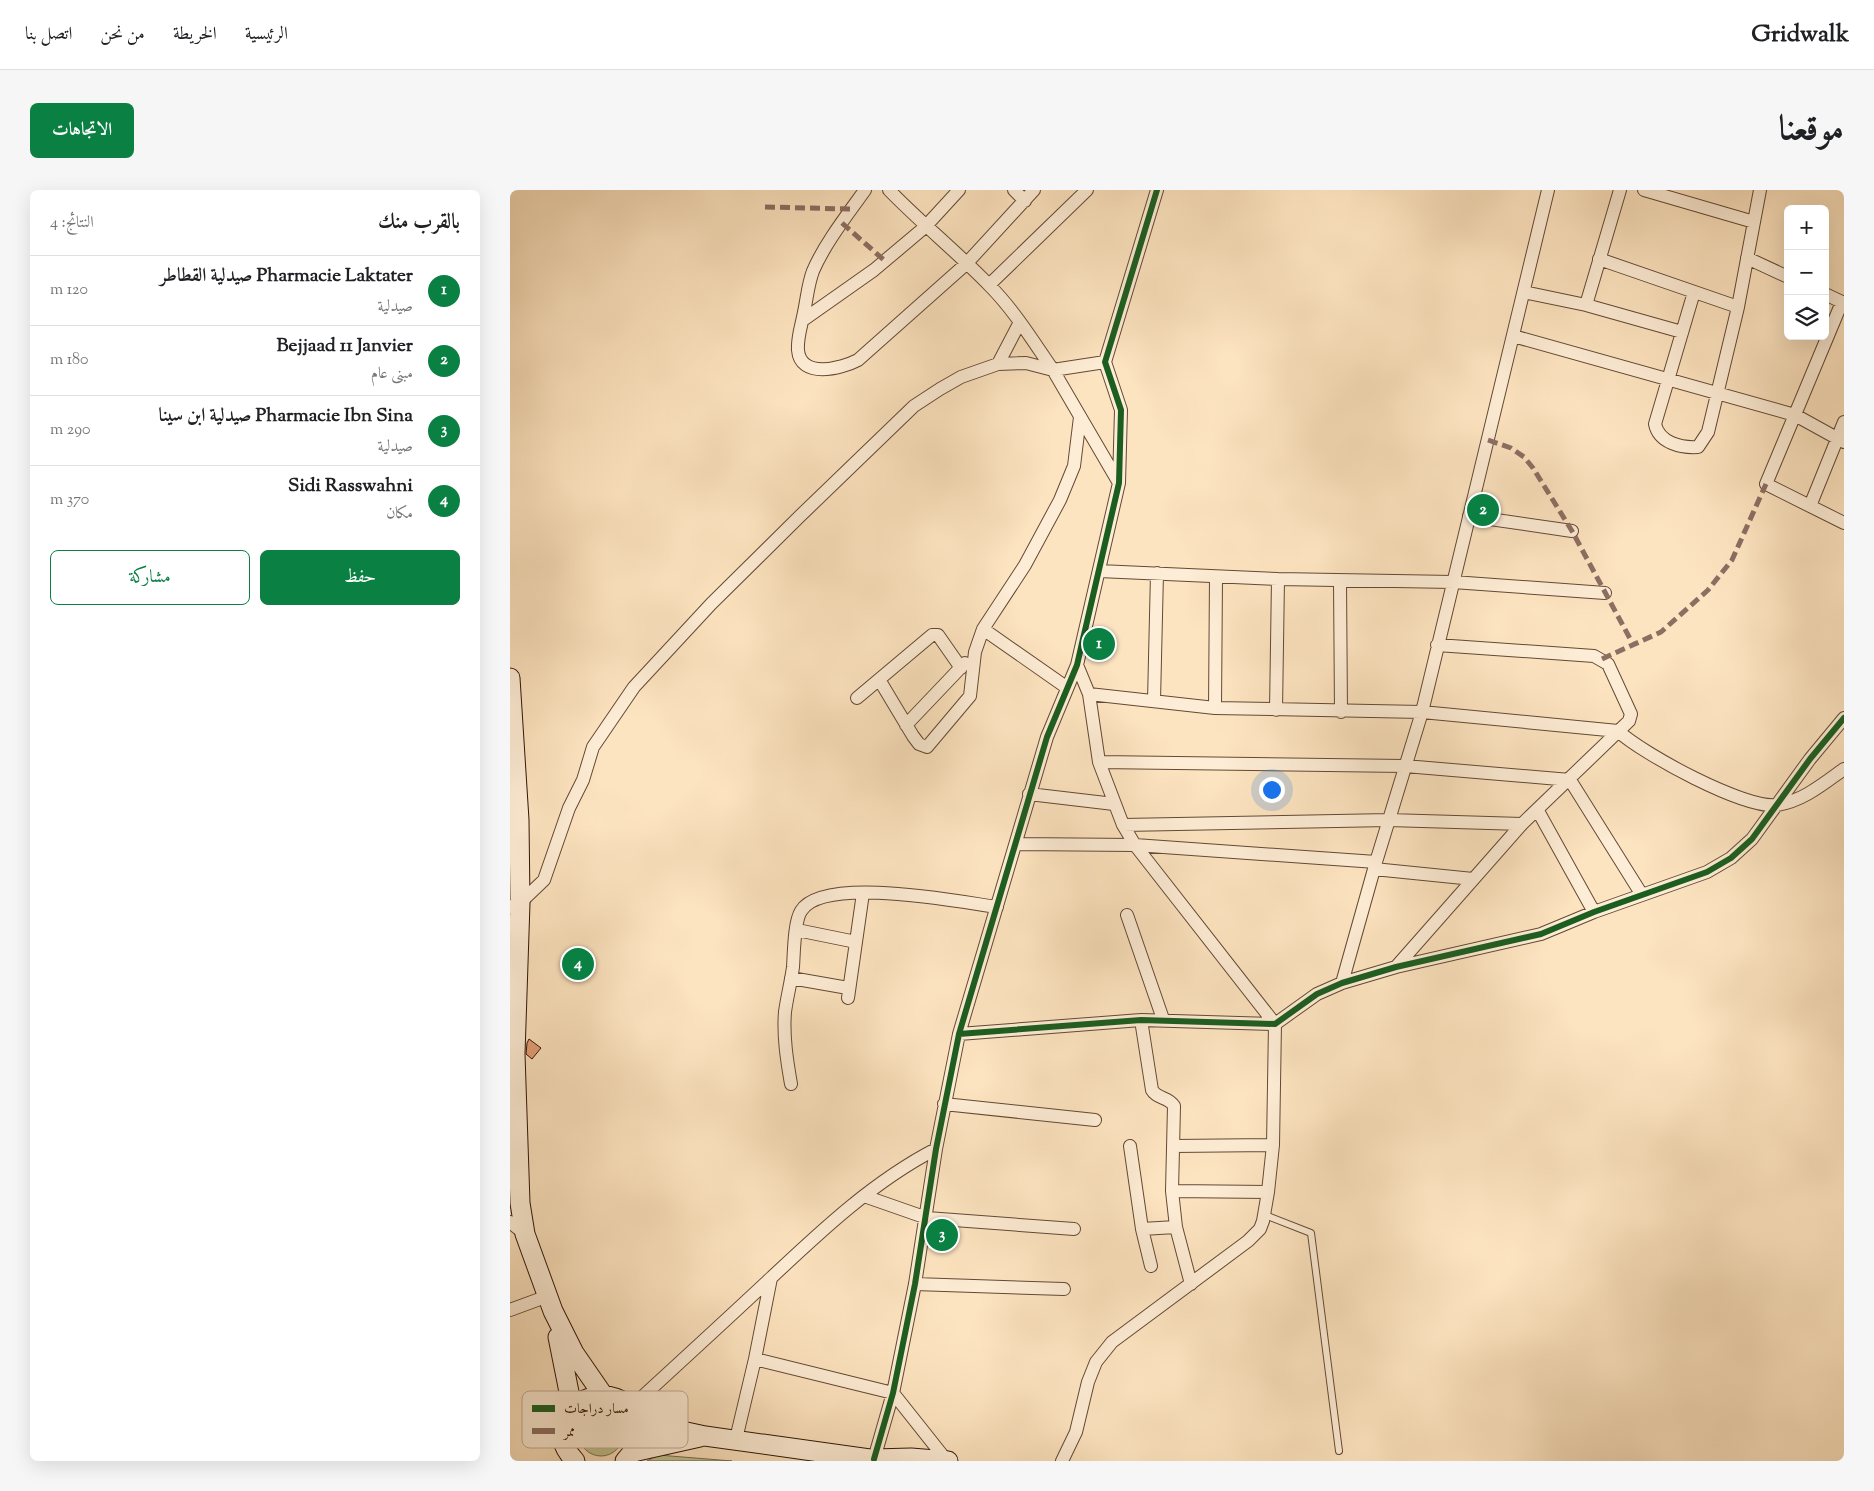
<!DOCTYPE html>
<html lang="ar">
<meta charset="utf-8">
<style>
:root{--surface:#fff;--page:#f6f6f6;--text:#202124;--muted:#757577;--line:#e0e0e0;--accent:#0b8043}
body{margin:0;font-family:"Sorts Mill Goudy",Amiri,serif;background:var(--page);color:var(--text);direction:rtl}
.controls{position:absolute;right:15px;top:15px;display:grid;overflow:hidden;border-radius:8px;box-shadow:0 5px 20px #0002}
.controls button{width:45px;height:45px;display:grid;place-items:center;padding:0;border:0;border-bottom:1px solid var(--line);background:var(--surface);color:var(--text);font:25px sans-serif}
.you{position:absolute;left:761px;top:599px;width:18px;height:18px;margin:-12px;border:4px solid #fff;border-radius:50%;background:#1a73e8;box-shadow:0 0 0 8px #1a73e833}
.badge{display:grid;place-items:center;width:32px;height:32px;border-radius:50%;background:var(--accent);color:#fff;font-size:16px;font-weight:700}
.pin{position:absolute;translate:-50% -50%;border:2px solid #fff;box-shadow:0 1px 5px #0006}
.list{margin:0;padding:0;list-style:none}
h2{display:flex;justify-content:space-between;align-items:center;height:65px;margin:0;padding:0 20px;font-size:21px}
h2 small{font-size:16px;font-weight:400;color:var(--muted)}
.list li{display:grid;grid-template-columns:32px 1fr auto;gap:15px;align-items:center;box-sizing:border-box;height:70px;padding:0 20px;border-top:1px solid var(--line)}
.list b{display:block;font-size:19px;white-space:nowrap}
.list p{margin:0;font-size:16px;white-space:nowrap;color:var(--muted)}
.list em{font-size:16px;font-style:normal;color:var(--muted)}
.actions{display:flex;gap:10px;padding:15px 20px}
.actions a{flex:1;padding:11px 0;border:1px solid var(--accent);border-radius:8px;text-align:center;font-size:18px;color:var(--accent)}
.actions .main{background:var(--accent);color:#fff}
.icon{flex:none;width:28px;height:28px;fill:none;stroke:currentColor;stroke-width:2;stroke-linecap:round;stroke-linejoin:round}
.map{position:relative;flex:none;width:1334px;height:1271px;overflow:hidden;direction:ltr;border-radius:8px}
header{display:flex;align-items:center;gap:30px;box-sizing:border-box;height:70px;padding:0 25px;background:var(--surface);border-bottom:1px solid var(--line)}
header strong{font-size:24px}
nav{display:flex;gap:28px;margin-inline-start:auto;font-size:18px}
.intro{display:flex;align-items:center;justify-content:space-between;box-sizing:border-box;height:120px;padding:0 30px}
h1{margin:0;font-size:35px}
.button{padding:12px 22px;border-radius:8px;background:var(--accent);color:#fff;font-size:18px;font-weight:700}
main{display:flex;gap:30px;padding:0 30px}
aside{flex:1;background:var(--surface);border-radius:8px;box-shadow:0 5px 20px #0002}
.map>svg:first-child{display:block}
.green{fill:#c1c491;stroke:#786c4c}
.building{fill:#e69f76;stroke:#301506}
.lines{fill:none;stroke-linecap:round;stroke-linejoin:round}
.service-casing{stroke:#634934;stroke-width:8}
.minor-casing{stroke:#634934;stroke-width:14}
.secondary-casing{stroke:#301506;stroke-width:21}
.service{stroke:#feedd6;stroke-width:6}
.minor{stroke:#feedd6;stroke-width:12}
.secondary{stroke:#feedd6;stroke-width:19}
.quiet{stroke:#8d6e63;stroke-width:5;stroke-dasharray:10 5;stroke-linecap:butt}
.cycleway-casing{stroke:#feedd6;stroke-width:9}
.cycleway{stroke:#1b5e20;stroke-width:6}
.key{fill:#feedd6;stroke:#c0ac98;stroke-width:1}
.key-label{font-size:14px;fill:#301506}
</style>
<header>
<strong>Gridwalk</strong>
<nav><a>الرئيسية</a><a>الخريطة</a><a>من نحن</a><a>اتصل بنا</a></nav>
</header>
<div class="intro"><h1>موقعنا</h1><a class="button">الاتجاهات</a></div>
<main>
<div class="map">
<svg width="1334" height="1271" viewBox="0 0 1334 1271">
<rect width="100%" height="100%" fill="#fde4c0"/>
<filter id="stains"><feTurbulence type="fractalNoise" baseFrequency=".004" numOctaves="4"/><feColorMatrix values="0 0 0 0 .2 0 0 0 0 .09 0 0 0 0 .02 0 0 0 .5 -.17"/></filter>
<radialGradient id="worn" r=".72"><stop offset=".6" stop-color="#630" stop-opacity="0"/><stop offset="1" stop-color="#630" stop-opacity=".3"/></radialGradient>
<!-- green -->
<path class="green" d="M69 1244a22 22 0 1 1 44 0a22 22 0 1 1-44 0Z
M148 1265 222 1271H137Z"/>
<!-- building -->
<path class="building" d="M67 762 79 773 69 785 57 774Z
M19 849 31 858 22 869 16 864 17 853Z"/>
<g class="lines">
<defs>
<path id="service" d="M755 1025 801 1043 829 1261"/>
<path id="minor" d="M355 0C338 24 315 53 303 81 298 94 297 108 294 122 292 134 287 147 288 160 290 189 331 179 348 170L456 74 524 0
M379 0C411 33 447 62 479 95 504 120 523 151 543 180L595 172
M504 0 515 11
M1134 0 1244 32
M1237 68 1278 87
M1089 69 1228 117
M479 95 577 0
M1014 102 1076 115 1172 142
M1184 102 1145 234C1149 253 1171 258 1188 257L1198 242 1228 117 1250 0
M1315 104 1334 113
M1332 112 1256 294 1334 333
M1076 115 1110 0
M293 130 364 80 415 37 449 0
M1003 146 1285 225 1334 252
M488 174 510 132
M1300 316 1334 232
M959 326 1062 341
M589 381 768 389 943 392 1095 403
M830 391 831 522
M473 439 556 497
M370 491 403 546 409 554 417 557 460 506 465 462 473 439 515 375 550 310 564 276 570 227
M579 504 705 518 912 522 1108 541C1133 564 1234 619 1267 615 1293 611 1313 594 1334 579
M347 508 422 445H428L451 478
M644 511 647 383
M705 518 706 387
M766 520 768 389
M396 535 455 473
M589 572 895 576 1060 590 1132 705
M519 604 604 614
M1028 621 1084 722
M613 635 879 630 1012 634
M506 654 625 655 866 672
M864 679 963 689
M0 717 10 713 34 690 59 618 73 590 83 557 124 497 201 414 290 326 404 216 430 199 451 187 488 174 516 173 543 180 609 293
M617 725 653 829
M287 740 346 752
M886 777 1012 634 1119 531 1121 524 1098 474 1084 466 927 455
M281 788 338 798
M832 793 866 672 912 522 1038 0
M338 808 353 703
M631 830 642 900C647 909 659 907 664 916L662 1001 666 1037 681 1094
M449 844 631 830 765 834 807 804 832 793 886 777 1031 744 1084 722 1197 682 1221 668 1242 649 1300 569 1334 528
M281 894C277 871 273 846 275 822 277 807 281 792 283 777 284 763 284 732 291 721 313 685 450 712 487 717
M434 914 585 930
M620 956 632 1039 641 1076
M663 956 763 955
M662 1001 758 1002
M354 1006 417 1028 564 1039
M0 1032 15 1044
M632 1039 666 1037
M405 1094 554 1099
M0 1120 38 1106
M245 1169 383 1203 437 1271
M119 1219C167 1175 214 1132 262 1087 312 1040 364 991 426 959
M226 1249 245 1169 261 1088
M364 1269 383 1203 405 1094 426 959 449 844 537 547 567 475 609 293 611 220 595 172 647 0
M552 1271 566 1242 578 1192 586 1172 602 1152 738 1051 750 1039 753 1031 758 1002 763 955 765 834 625 655 613 635 589 572 579 504 567 475"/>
<path id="secondary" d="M0 488 9 630 10 713 5 864 10 1013 15 1044 43 1121 64 1163 93 1205
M48 1147 62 1217
M126 1231 195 1246 374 1271
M123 1262 190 1247
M364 1269 401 1268 438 1271
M65 1271C16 1217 116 1175 127 1236 129 1250 124 1262 115 1271"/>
</defs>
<!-- service casing -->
<use href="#service" class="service-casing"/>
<!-- minor casing -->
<use href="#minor" class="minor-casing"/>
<!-- secondary casing -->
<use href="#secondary" class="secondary-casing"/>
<!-- service -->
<use href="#service" class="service"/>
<!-- minor -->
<use href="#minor" class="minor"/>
<!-- secondary -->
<use href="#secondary" class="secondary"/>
<!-- quiet -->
<path class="quiet" d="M255 17 341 19
M332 33 375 71
M978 250 1001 258 1014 267 1023 278 1062 341 1124 456
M1092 469 1151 442 1198 400 1222 370 1256 294"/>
<defs>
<path id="cycleway" d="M449 844 631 830 765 834 807 804 832 793 886 777 1031 744 1084 722 1197 682 1221 668 1242 649 1300 569 1334 528
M364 1269 383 1203 405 1094 426 959 449 844 537 547 567 475 609 293 611 220 595 172 647 0"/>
</defs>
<!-- cycleway casing -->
<use href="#cycleway" class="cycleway-casing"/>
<!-- cycleway -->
<use href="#cycleway" class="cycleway"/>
</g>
<!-- legend -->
<rect x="12" y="1201" width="166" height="57" rx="8" class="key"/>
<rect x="22" y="1215" width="23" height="7" fill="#1b5e20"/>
<rect x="22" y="1238" width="23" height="6" fill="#8d6e63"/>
<g class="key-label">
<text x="54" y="1223">مسار دراجات</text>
<text x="54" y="1246">ممر</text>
</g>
<rect width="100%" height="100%" filter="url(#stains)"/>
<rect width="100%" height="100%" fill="url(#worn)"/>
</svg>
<div class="controls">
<button>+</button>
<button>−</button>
<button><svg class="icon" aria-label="layers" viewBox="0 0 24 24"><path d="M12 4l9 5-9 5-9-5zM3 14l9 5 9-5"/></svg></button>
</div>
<div class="you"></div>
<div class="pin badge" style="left:589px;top:454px">1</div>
<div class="pin badge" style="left:973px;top:320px">2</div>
<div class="pin badge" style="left:432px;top:1045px">3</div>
<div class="pin badge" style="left:68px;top:774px">4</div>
</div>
<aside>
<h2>بالقرب منك<small>النتائج: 4</small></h2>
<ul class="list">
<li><span class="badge">1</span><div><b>Pharmacie Laktater صيدلية القطاطر</b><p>صيدلية</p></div><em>120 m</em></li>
<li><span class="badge">2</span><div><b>Bejjaad 11 Janvier</b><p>مبنى عام</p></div><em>180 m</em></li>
<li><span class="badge">3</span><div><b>Pharmacie Ibn Sina صيدلية ابن سينا</b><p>صيدلية</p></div><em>290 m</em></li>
<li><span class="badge">4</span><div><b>Sidi Rasswahni</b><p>مكان</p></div><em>370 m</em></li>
</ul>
<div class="actions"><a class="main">حفظ</a><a>مشاركة</a></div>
</aside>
</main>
